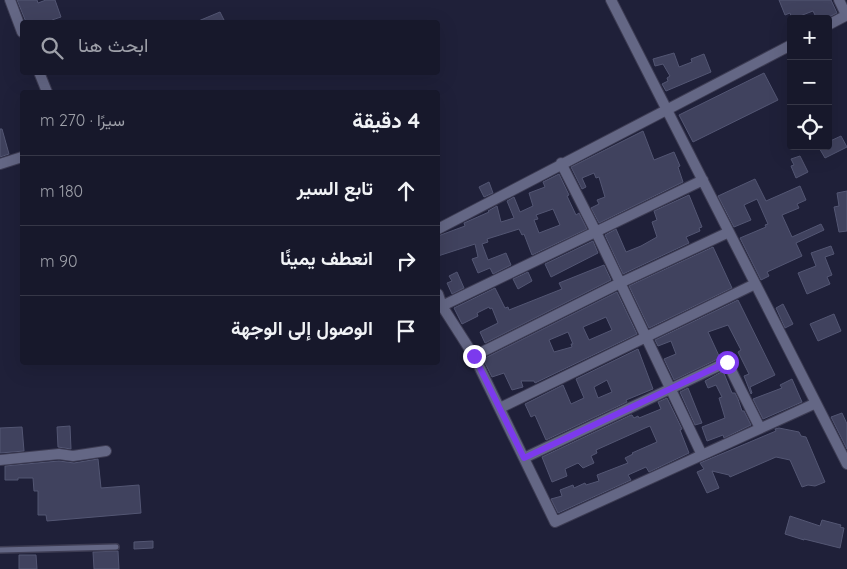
<!DOCTYPE html>
<html lang="ar">
<meta charset="utf-8">
<style>
:root{--surface:#17182b;--page:#202133;--text:#f1f3f6;--muted:#9ea0a9;--line:#363747}
body{margin:0;font-family:Quicksand,Vazirmatn,sans-serif;background:var(--page);color:var(--text);direction:rtl}
.controls{position:absolute;right:15px;top:15px;display:grid;overflow:hidden;border-radius:5px;box-shadow:0 5px 20px #0002}
.controls button{width:45px;height:45px;display:grid;place-items:center;padding:0;border:0;border-bottom:1px solid var(--line);background:var(--surface);color:var(--text);font:25px sans-serif}
.stop{position:absolute;width:15px;height:15px;margin:-11px;border:4px solid #7c3aed;border-radius:50%;background:#fff}
.stop.end{background:#7c3aed;border-color:#fff;box-shadow:0 1px 5px #0008}
.list{margin:0;padding:0;list-style:none}
h2{display:flex;justify-content:space-between;align-items:center;height:65px;margin:0;padding:0 20px;font-size:21px}
h2 small{font-size:16px;font-weight:400;color:var(--muted)}
.list li{display:grid;grid-template-columns:32px 1fr auto;gap:15px;align-items:center;box-sizing:border-box;height:70px;padding:0 20px;border-top:1px solid var(--line)}
.list b{display:block;font-size:19px;white-space:nowrap}
.list em{font-size:16px;font-style:normal;color:var(--muted)}
.icon{flex:none;width:28px;height:28px;fill:none;stroke:currentColor;stroke-width:2;stroke-linecap:round;stroke-linejoin:round}
.map{position:relative;flex:none;width:847px;height:569px;overflow:hidden;direction:ltr}
.search{position:absolute;background:var(--surface);box-shadow:0 5px 20px #0002;left:20px;top:20px;width:420px;height:55px;display:flex;align-items:center;gap:12px;box-sizing:border-box;padding:0 18px;border-radius:5px;color:var(--muted);font-size:19px}
.panel{position:absolute;background:var(--surface);box-shadow:0 5px 20px #0002;left:20px;top:90px;width:420px;height:275px;border-radius:5px;direction:rtl}
.map>svg:first-child{display:block}
.building{fill:#40425e;stroke:#535673;fill-rule:evenodd}
.lines{fill:none;stroke-linecap:round;stroke-linejoin:round}
.lane-casing{stroke:#3d3c53;stroke-width:8}
.street-casing{stroke:#3d3c53;stroke-width:12}
.lane{stroke:#646785;stroke-width:5}
.street{stroke:#646785;stroke-width:10}
.route{stroke:#7c3aed;stroke-width:6}
</style>
<div class="map">
<svg width="847" height="569" viewBox="0 0 847 569">
<rect width="100%" height="100%" fill="#1f2039"/>
<!-- building -->
<path class="building" d="M17 0H37L38 3 46 0H55L61 17 52 20 53 22H26Z
M779 0H831L837 13 825 19H817L813 11 792 19 790 13 785 15Z
M220 12 225 22H196Z
M674 53 679 67 692 62 691 59 704 54 711 72 666 91 662 84 668 81 667 78 670 76 663 64 655 66 653 59Z
M764 73 778 100 693 142 679 115Z
M0 129H2L9 154 0 157Z
M643 131 654 160 674 152 680 166 678 167 683 182 599 223 591 208 599 204 597 200 605 197 599 177 596 178 594 173 582 178 586 187 582 189 571 167Z
M841 136 847 147 825 158 818 146H828V142Z
M800 156 808 172 796 178 791 166 794 165 791 159Z
M559 174 569 195 567 196 576 215 579 213 587 229 532 255 524 234 522 235 519 229 487 239 488 242 482 244 488 260 506 253 511 265 493 274 490 268 478 273 472 259 478 257 475 244 438 256V236L465 226 464 223 489 212 488 211 497 206 501 222 514 218 507 201 514 197 520 212 533 206 529 193 545 187 543 182ZM553 209 560 225 539 233 534 220 538 219 536 215Z
M755 179 766 201 800 186 806 200 797 204 799 208 782 215 792 237 821 224 824 230 796 243 802 256 767 272 769 276 761 280 740 238 766 227 765 225 768 224 757 199 744 205 751 220 734 227 718 196Z
M489 182 493 193 484 197 479 187Z
M847 191V231L839 232 834 207 839 206 837 193Z
M689 195 702 227 699 228 700 231 686 237 689 243 623 274 605 235 616 229 626 252 641 246 657 237 652 222 657 220 654 211Z
M593 241 598 253 551 277 545 264Z
M831 246 834 254 825 257 832 275 827 277 830 284 807 294 798 273 816 266 811 253Z
M713 247 732 288 649 328 629 286Z
M604 265 611 280 485 343 480 332 498 323 492 308 490 309 489 307 477 313 478 316 462 324 454 308 495 288 505 308 508 307 509 310 562 289 559 283Z
M457 272 464 288 452 294 447 283 452 281 449 276Z
M528 272 532 281 518 289 513 279Z
M617 292 637 334 535 383 534 381H521L523 387 512 390 504 373 492 377 483 359ZM606 317 612 330 589 340 583 327ZM568 332 573 344H571L572 347 554 352 549 340Z
M738 300 775 375 750 387 752 393 751 394 744 376 749 374 738 352 741 350 728 325 708 332 720 358 674 380 664 359 676 354 671 341 658 346 655 340Z
M783 304 793 324 785 328 776 308Z
M834 314 841 331 818 341 810 324Z
M638 349 653 389 626 400 627 402 546 440 535 415 531 417 525 404 563 385 571 404 584 398 576 379ZM607 380 612 392 598 398 594 387Z
M723 371 732 393H735L738 399 742 411H744L751 425 724 438 723 435 707 441 702 427 725 418 719 398 722 397 716 385 708 388 705 381Z
M792 379 802 402 763 419 753 399 782 388 780 385Z
M688 388 702 423 695 425 680 392Z
M667 398 682 429 680 430 689 453 649 472 646 467 628 475 631 480 558 513 551 499 562 496 560 490 573 485 574 488 585 483 586 485 599 481 597 475 628 463 625 458 633 454 632 453 657 442 650 426 645 428 596 450 597 453 591 456 594 463 583 468 578 463 565 469 567 476 552 482 542 457 631 415H632L634 418 638 416 639 418 661 409 658 402Z
M842 413 847 424V449L831 417Z
M70 426 71 449 58 447 57 427Z
M22 427 24 451 0 453V428Z
M779 428 799 432 801 436 806 437 825 482 815 486 808 485 802 487 790 460 776 457 730 477 729 475 712 471 719 488 707 493 697 472 704 469 700 463 776 431 775 429Z
M98 459 101 488 139 485 141 513 47 521 46 515H38V491H34L33 478H18V480H5V466L59 461 74 463Z
M790 516 820 526 822 520 841 525 840 527 844 528 840 548 804 539V540L785 534Z
M153 541V548L134 549V542Z
M118 551 119 569H94L93 552Z
M19 555H36L37 569H19Z"/>
<g class="lines">
<defs>
<path id="lane" d="M0 550 116 547"/>
<path id="street" d="M10 0 22 32
M611 0 847 464
M839 0 846 15
M828 25 847 15
M39 72 47 92
M561 163 596 232 702 455
M0 164 22 157
M438 229 791 45
M438 294 442 306 474 356 555 522 816 403
M442 306 703 180
M474 356 620 283 729 232
M500 408 755 284
M524 458 727 362 760 428
M0 460 59 454 73 456 106 451"/>
</defs>
<!-- lane casing -->
<use href="#lane" class="lane-casing"/>
<!-- street casing -->
<use href="#street" class="street-casing"/>
<!-- lane -->
<use href="#lane" class="lane"/>
<!-- street -->
<use href="#street" class="street"/>
</g>
<g class="lines">
<!-- route -->
<path class="route" d="M474 356 524 458 727 362"/>
</g>
</svg>
<div class="controls">
<button>+</button>
<button>−</button>
<button><svg class="icon" aria-label="locate" viewBox="0 0 24 24"><circle cx="12" cy="12" r="6"/><path d="M12 2v4M12 18v4M2 12h4M18 12h4"/></svg></button>
</div>
<div class="stop" style="left:727px;top:362px"></div>
<div class="stop end" style="left:474px;top:356px"></div>
<div class="search"><svg class="icon" aria-label="search" viewBox="0 0 24 24"><circle cx="10" cy="10" r="6"/><path d="M15 15l6 6"/></svg>ابحث هنا</div>
<section class="panel">
<h2>4 دقيقة<small>سيرًا · 270 m</small></h2>
<ul class="list">
<li><svg class="icon" aria-label="ahead" viewBox="0 0 24 24"><path d="M12 20V5M6 11l6-6 6 6"/></svg><div><b>تابع السير</b></div><em>180 m</em></li>
<li><svg class="icon" aria-label="right" viewBox="0 0 24 24"><path d="M7 20v-9h11M14 6l5 5-5 5"/></svg><div><b>انعطف يمينًا</b></div><em>90 m</em></li>
<li><svg class="icon" aria-label="arrive" viewBox="0 0 24 24"><path d="M6 21V4h12l-3 4 3 4H6"/></svg><div><b>الوصول إلى الوجهة</b></div></li>
</ul>
</section>
</div>
